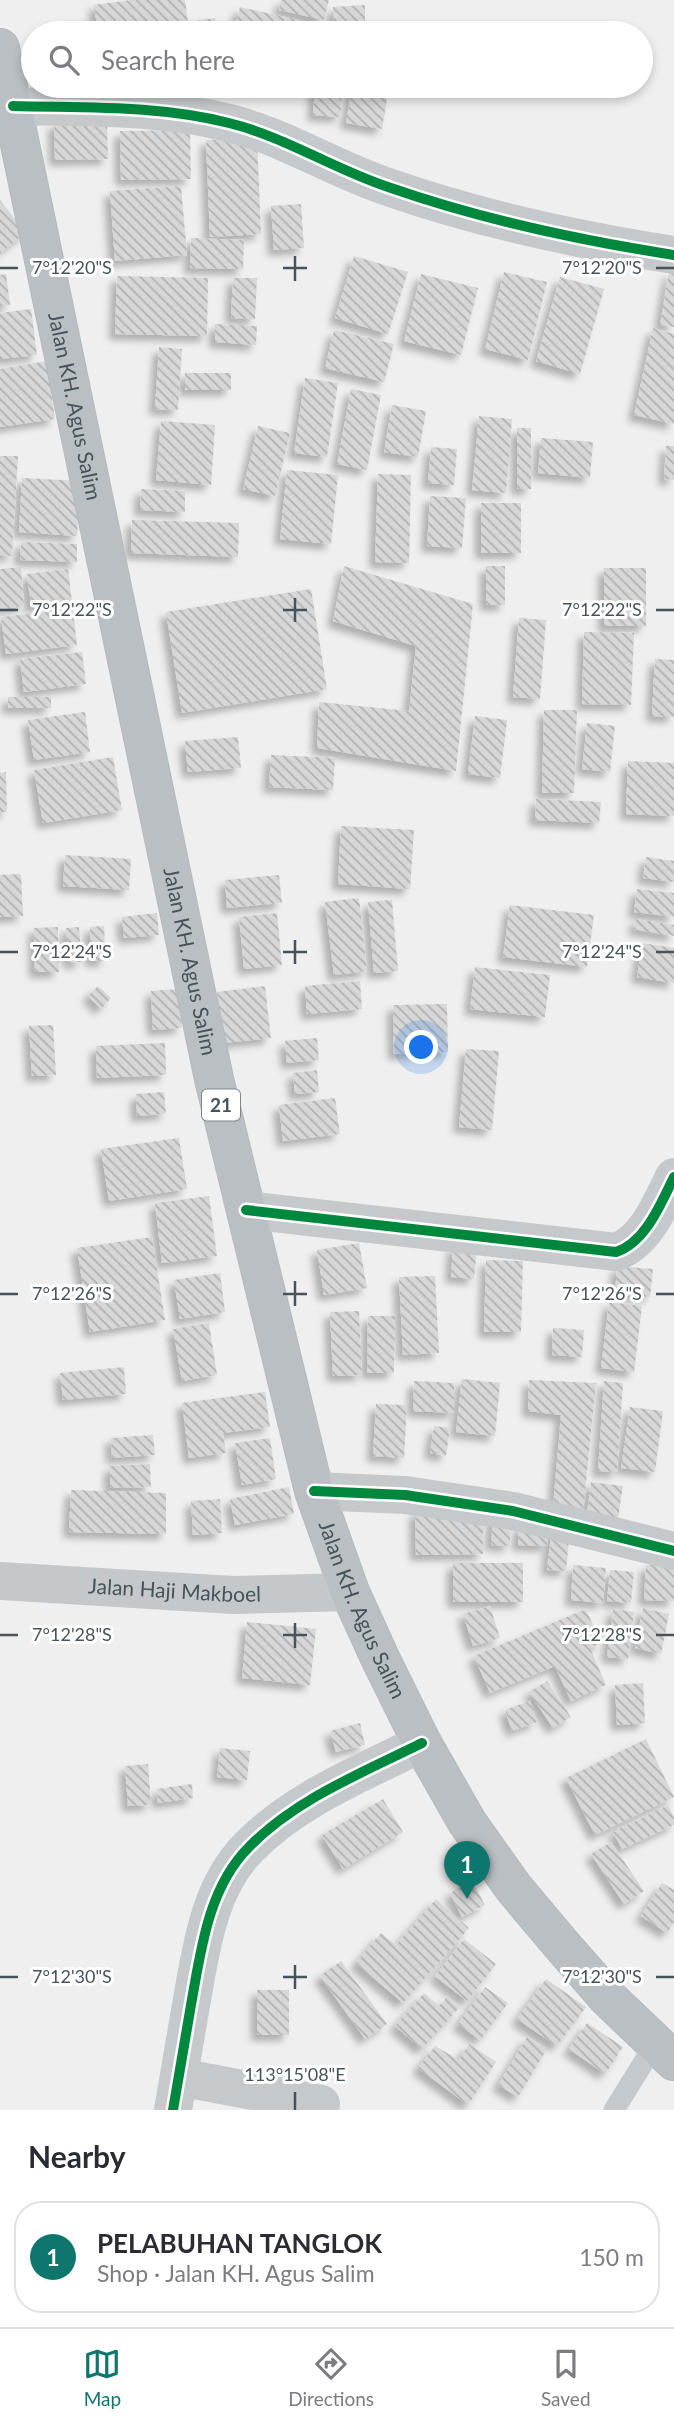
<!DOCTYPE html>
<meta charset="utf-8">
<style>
:root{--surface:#fff;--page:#f7f7f7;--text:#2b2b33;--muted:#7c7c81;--line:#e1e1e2;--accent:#0f766e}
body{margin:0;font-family:Lato,sans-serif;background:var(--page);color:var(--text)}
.you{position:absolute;left:422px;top:1048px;width:24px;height:24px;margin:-18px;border:5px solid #fff;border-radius:50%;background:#1a73e8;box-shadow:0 0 0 10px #1a73e833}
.badge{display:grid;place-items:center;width:46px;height:46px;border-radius:50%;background:var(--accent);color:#fff;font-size:23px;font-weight:700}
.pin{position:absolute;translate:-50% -58px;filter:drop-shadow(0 2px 4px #0008)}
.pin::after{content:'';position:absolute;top:37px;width:24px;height:21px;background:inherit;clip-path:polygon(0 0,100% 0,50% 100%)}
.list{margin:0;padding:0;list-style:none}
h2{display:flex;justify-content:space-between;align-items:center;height:91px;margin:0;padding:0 28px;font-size:30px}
h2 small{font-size:23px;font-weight:400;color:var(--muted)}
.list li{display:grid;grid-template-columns:46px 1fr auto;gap:21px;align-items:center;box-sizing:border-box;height:112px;margin:0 14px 14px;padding:0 14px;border:2px solid var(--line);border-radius:28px}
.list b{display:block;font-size:26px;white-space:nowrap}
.list p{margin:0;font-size:23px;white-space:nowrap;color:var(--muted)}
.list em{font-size:23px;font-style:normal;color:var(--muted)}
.icon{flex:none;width:38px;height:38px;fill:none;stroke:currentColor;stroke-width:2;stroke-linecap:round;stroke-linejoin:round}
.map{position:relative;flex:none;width:674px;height:2110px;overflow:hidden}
.search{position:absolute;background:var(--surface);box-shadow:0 4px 10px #0003;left:21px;right:21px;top:21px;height:77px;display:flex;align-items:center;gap:18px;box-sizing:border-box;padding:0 24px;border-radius:38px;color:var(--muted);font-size:26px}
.sheet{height:217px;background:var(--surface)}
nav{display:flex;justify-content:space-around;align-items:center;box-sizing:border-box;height:98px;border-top:2px solid var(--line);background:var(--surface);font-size:19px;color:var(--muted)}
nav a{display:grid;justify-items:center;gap:4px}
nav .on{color:var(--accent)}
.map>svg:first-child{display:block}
.building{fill:url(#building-back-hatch);filter:url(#shadow)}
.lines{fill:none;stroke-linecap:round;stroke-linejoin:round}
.highway-casing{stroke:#b4babe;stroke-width:40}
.lane{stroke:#c6c9cb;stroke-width:21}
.street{stroke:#c6c9cb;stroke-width:38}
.primary{stroke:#c4c8ca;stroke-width:38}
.highway{stroke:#b9bfc2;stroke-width:38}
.cycleway-casing{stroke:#fff;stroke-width:15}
.cycleway{stroke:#00873e;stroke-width:10}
.ticks{fill:none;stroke:#47535a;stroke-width:2.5}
.labels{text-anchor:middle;stroke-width:6;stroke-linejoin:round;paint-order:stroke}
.shield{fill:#fff;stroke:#7e878c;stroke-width:2}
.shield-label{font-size:19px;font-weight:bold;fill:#47535a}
.street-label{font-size:21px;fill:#47535a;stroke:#fff}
.ticks-label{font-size:18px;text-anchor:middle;fill:#47535a;stroke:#fff;stroke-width:6;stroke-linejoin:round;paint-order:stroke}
</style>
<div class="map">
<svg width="674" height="2110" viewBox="0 0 674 2110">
<defs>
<pattern id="building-back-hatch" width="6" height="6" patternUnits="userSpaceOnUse" patternTransform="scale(1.75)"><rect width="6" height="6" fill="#d7d7d8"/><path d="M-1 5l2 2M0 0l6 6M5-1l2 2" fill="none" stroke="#b0b1b2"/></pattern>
<filter id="shadow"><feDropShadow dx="-6" dy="6" stdDeviation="3.5" flood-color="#0004"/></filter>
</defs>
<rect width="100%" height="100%" fill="#efefef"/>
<!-- building -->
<path class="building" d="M131 0H185L188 22 215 18 218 33H98L94 5Z
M281 0H329L324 20 279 10Z
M365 5V24L334 25 333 7Z
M240 7 299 20 296 33H233Z
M315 86H343L340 117 313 115Z
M352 86H389L382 129 346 123Z
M107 121 108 159 55 160 54 123Z
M190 130 191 179 121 180 120 131Z
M257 138 261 234 210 237 206 140Z
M181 186 187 255 115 261 110 191Z
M0 200 26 233 0 253Z
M301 204 304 248 274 250 271 206Z
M191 238 244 240 243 269 190 268Z
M354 256 408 272 388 334 335 318Z
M504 272 547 282 528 360 485 349Z
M669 272 674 273V327L660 325Z
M6 274 10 305 0 306V275Z
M421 274 478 288 461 355 404 341Z
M117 276 208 278 207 336 115 334Z
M560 277 604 289 580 374 536 361Z
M233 278H257L255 319 231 318Z
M31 309 37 355 0 359V313Z
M215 324 257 326 256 345 215 342Z
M653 328 674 334V424L634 415Z
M334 330 394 344 384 382 325 368Z
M159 347 182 349 178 410 155 409Z
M47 361 55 419 0 427V369Z
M185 373H231V390H185Z
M305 378 338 383 327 457 294 453Z
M351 389 381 395 367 470 337 464Z
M392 405 426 411 418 457 384 452Z
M479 416 512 419 506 493 472 490Z
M161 421 215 425 211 485 156 480Z
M258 426 290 433 275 496 243 489Z
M517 428H531V489H517Z
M541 438 593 442 590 478 538 473Z
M666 446H674V480L664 479Z
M431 447 457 449 454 485 428 483Z
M0 456H18L12 556 0 555Z
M287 470 338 475 331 544 280 539Z
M378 474 411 475 409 563 375 562Z
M22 478 81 481 77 536 19 532Z
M141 489 185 491V512L140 510Z
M430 496 466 498 462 548 427 546Z
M481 503H521V553H481Z
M132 520 239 523 238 557 131 553Z
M21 542 77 544V562L20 560Z
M344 566 473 604 456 771 317 748 319 702 409 711 416 646 333 621Z
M486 566H505V605H486Z
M21 567 24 606 0 609V569Z
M604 568H646V626H604Z
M68 569 72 602 31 607 27 574Z
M311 589 327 689 182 713 166 612Z
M73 609 77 645 6 654 1 617Z
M519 618 546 620 540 699 513 697Z
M584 632 634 633 631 705 582 704Z
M82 652 86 684 24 692 20 659Z
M655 659 674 660V717L652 716Z
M8 697H51V708H8Z
M544 710H577L574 793H542Z
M85 712 90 752 34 760 28 720Z
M475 716 507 720 500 778 468 774Z
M587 723 615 726 610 772 582 769Z
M238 737 241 768 188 772 185 741Z
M271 755 335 758 333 790 269 787Z
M113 757 122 810 43 823 34 770Z
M628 761 674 763V816L626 814Z
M6 772 7 812H0V773Z
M536 799 601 802 599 823 535 820Z
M341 826 414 830 410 889 338 884Z
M65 855 131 859 129 890 63 886Z
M646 857 674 861V882L643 878Z
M21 874 23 916 0 917V875Z
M279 875 282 903 227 908 225 880Z
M637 889 674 893V917L634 912Z
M359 898 367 971 334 975 325 902Z
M392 900 398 971 374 973 368 902Z
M510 905 594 915 587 967 503 957Z
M157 913 159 935 124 938 122 917Z
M277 913 282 965 244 969 239 917Z
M636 919 674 925V936L634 929Z
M104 926 106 961H91L90 927Z
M58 927 59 972H35L34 928Z
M79 927 82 962 69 963 66 928Z
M642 943 674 948V983L637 977Z
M475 967 550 975 545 1017 470 1009Z
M360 981 362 1009 307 1014 305 986Z
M98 986 111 998 101 1009 88 996Z
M265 986 271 1038 223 1043 217 992Z
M179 989 182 1028 153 1030 151 991Z
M447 1004 448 1052 394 1054 393 1005Z
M53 1025 56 1075 32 1076 29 1026Z
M317 1038 319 1060 287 1063 285 1041Z
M165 1043 166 1075 97 1078 96 1046Z
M466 1049 499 1051 492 1130 459 1127Z
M317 1070 319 1092 295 1094 293 1073Z
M164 1092 166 1114 137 1116 136 1094Z
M335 1098 340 1134 283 1141 279 1105Z
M179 1138 187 1189 109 1201 101 1149Z
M209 1196 217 1256 162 1263 155 1203Z
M152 1237 165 1320 90 1332 77 1248Z
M359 1243 367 1288 324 1295 317 1250Z
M453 1246 477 1248 474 1279 451 1277Z
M486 1260 523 1261 521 1332H484Z
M617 1266 653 1269 650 1297 615 1294Z
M220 1273 225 1312 180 1319 174 1280Z
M435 1276 439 1353 403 1355 399 1277Z
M609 1302 642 1306 634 1372 601 1368Z
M359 1311 362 1375 333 1376 330 1312Z
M368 1316H395L394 1373H367Z
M209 1323 217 1375 182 1381 173 1329Z
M553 1328 584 1330 582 1357 552 1355Z
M124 1367 126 1394 63 1400 60 1373Z
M462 1379 500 1383 495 1436 456 1432Z
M529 1380 596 1383 583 1513 553 1507 561 1415 528 1411Z
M414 1381 454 1383V1413L413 1411Z
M604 1381 623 1383 617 1472 598 1471Z
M265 1392 270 1427 223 1433 226 1453 189 1458 182 1403Z
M376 1404 407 1405 404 1458 373 1456Z
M630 1407 663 1411 655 1472 621 1468Z
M434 1426 450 1428 446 1456 430 1453Z
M153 1435 155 1455 112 1458 111 1438Z
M270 1438 276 1479 242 1485 235 1443Z
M150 1464 151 1487 110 1488V1466Z
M591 1482 623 1486 618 1518 587 1514Z
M289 1487 294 1514 235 1525 230 1499Z
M71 1490 166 1493V1534L69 1532Z
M220 1499 222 1533 193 1535 191 1501Z
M415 1511H483V1554L416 1555Z
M493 1514 511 1515 510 1546 491 1545Z
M519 1525 548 1526 547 1546 518 1545Z
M552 1527 570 1530 566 1571 547 1570Z
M453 1563H523V1602H453Z
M573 1565 606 1568 603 1603 571 1600Z
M646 1565H674V1601L644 1600Z
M610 1570 634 1572 631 1603 607 1601Z
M490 1606 500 1638 473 1646 463 1614Z
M643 1608 669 1614 661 1654 635 1648Z
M586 1609 601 1643 590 1648 606 1685 571 1701 555 1666 490 1693 474 1656Z
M613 1609 634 1612 628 1659 607 1657Z
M247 1622 316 1629 310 1685 242 1678Z
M547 1681 571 1717 553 1728 529 1692Z
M643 1683 645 1723 617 1725 615 1685Z
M530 1701 537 1722 512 1731 505 1710Z
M360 1723 365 1745 336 1752 330 1731Z
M646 1739 674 1797 595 1835 566 1778Z
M220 1748 250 1751 247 1780 217 1777Z
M148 1764 151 1805 128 1806 125 1766Z
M192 1784 193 1798 158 1803 157 1789Z
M383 1799 403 1832 343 1869 322 1835Z
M668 1805 674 1818V1825L622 1849 613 1832Z
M611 1842 644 1891 624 1904 591 1854Z
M472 1881 485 1905 462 1917 450 1893Z
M662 1883 674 1890V1922L667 1933 641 1916Z
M436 1899 469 1928 403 2003 356 1963 381 1933 396 1945Z
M464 1939 496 1964 467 2001 435 1976Z
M341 1961 387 2024 365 2039 320 1976Z
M546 1979 586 2007 557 2046 517 2019Z
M485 1987 508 2003 480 2040 458 2024Z
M257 1990H289V2035H257Z
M424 1993 439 2006 447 1997 459 2008 422 2049 395 2026Z
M587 2023 623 2047 605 2074 569 2049Z
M527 2037 547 2049 518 2097 498 2085Z
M469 2044 496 2062 468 2105 418 2068 435 2046 459 2060Z"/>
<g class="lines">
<defs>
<g id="highway">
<path id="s2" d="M0 48 214 1079 314 1491 350 1592 380 1658 422 1743 467 1822 513 1887 560 1943 608 1998 674 2061"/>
</g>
</defs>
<!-- highway casing -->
<use href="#highway" class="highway-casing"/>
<!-- lane -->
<path class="lane" d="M614 2110 655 2044"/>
<!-- street -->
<path class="street" d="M13 106C86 108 158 105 229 123 286 137 335 170 391 188 483 220 578 240 674 255
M246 1210 616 1252C646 1242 661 1203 674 1177
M314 1491 405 1495 513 1511 674 1551
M179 2077 321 2104
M173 2110C179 2075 185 2040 191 2005 201 1950 208 1888 249 1847 296 1799 362 1773 422 1743"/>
<!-- primary -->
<path class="primary" id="s1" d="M0 1581 233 1595 350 1592"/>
<!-- highway -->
<use href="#highway" class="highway"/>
<defs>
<path id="cycleway" d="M13 106C86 108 158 105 229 123 286 137 335 170 391 188 483 220 578 240 674 255
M246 1210 616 1252C646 1242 661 1203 674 1177
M314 1491 405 1495 513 1511 674 1551
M173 2110C179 2075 185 2040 191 2005 201 1950 208 1888 249 1847 296 1799 362 1773 422 1743"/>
</defs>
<!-- cycleway casing -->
<use href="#cycleway" class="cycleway-casing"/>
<!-- cycleway -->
<use href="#cycleway" class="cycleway"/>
</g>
<!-- ticks -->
<path class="ticks" d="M295 256V281M0 268H18M283 268H307M656 268H674M295 598V622M0 610H18M283 610H307M656 610H674M295 940V964M0 952H18M283 952H307M656 952H674M295 1281V1306M0 1294H18M283 1294H307M656 1294H674M295 1623V1648M0 1635H18M283 1635H307M656 1635H674M295 1965V1989M0 1977H18M283 1977H307M656 1977H674M295 2092V2110"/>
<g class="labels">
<!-- shield labels -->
<rect class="shield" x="202" y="1089.5" width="38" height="31" rx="5"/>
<g class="shield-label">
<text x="221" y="1112">21</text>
</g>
<!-- street labels -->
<g class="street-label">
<text dy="7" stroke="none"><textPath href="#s2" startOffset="366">Jalan KH. Agus Salim</textPath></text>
<text dy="7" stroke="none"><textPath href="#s2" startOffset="933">Jalan KH. Agus Salim</textPath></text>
<text dy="7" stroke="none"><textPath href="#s1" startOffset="175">Jalan Haji Makboel</textPath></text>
<text dy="7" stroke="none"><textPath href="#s2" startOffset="1605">Jalan KH. Agus Salim</textPath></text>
</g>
</g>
<g class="ticks-label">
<text x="72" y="274">7°12'20"S</text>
<text x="602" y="274">7°12'20"S</text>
<text x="72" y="616">7°12'22"S</text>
<text x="602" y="616">7°12'22"S</text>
<text x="72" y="958">7°12'24"S</text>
<text x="602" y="958">7°12'24"S</text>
<text x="72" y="1300">7°12'26"S</text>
<text x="602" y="1300">7°12'26"S</text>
<text x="72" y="1641">7°12'28"S</text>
<text x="602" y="1641">7°12'28"S</text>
<text x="72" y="1983">7°12'30"S</text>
<text x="602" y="1983">7°12'30"S</text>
<text x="295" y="2081">113°15'08"E</text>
</g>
</svg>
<div class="you"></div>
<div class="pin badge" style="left:467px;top:1899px">1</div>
<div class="search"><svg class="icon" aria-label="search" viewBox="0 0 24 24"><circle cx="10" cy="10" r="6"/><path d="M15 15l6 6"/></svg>Search here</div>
</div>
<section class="sheet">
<h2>Nearby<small></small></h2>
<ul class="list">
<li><span class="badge">1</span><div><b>PELABUHAN TANGLOK</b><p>Shop · Jalan KH. Agus Salim</p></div><em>150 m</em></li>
</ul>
</section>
<nav>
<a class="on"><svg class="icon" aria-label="map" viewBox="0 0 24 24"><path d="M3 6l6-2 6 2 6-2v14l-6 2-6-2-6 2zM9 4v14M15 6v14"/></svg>Map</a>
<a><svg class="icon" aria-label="directions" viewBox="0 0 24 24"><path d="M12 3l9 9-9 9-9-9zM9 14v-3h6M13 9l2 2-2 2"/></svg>Directions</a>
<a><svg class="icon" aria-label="saved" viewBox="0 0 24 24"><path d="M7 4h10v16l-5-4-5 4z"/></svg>Saved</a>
</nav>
